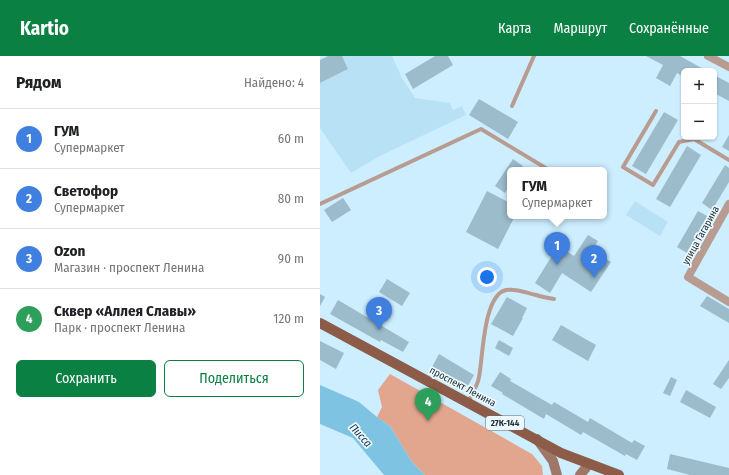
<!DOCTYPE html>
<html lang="ru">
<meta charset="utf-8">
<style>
:root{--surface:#fff;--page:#f2f2f2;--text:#202124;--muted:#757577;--line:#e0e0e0;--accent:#0b8043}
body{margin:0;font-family:"Fira Sans Condensed",sans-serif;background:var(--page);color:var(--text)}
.controls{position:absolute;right:12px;top:12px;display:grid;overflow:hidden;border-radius:6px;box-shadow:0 1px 3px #0004}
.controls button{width:36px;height:36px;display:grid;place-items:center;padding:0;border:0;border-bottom:1px solid var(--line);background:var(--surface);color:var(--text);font:20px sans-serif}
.you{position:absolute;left:167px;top:221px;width:14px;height:14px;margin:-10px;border:3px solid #fff;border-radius:50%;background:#1a73e8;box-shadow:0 0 0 6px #1a73e833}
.badge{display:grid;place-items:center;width:26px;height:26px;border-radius:50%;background:var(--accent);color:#fff;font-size:13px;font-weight:700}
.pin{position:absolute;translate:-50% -33px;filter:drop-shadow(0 1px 2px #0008)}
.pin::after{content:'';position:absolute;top:21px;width:14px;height:12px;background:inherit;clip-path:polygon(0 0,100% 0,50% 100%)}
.popup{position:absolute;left:187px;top:111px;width:100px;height:52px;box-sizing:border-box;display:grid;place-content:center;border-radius:6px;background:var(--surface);filter:drop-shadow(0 1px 3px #0005);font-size:13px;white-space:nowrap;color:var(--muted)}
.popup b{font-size:15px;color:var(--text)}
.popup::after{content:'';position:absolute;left:50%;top:100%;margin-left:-8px;border:8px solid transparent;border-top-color:var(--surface)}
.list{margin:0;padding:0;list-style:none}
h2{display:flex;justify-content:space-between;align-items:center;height:52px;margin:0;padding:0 16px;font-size:17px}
h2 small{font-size:13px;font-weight:400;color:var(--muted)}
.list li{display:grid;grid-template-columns:26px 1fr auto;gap:12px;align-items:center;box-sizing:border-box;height:60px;padding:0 16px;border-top:1px solid var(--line)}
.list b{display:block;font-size:15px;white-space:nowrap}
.list p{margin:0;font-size:13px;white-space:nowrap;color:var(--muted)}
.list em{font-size:13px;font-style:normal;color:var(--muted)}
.actions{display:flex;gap:8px;padding:12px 16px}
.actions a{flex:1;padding:9px 0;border:1px solid var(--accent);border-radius:6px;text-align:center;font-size:14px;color:var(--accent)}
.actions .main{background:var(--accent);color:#fff}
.map{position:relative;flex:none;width:409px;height:419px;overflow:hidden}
header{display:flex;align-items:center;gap:24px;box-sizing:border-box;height:56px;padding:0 20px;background:var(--accent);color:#fff}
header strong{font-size:19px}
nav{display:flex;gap:22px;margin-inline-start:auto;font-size:14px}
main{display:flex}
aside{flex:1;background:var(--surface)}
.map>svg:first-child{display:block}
.built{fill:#b9e1f5}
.green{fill:#e2a68f}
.water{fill:#7fc3e3}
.building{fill:#9cbbcb}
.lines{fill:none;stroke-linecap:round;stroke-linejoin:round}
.service{stroke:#b89c91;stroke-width:4}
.minor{stroke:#b89c91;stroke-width:8}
.secondary{stroke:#9f7767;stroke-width:10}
.primary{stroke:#8c5c49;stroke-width:10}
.labels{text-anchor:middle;stroke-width:3.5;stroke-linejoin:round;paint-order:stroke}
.shield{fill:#ebf8fe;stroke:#606d73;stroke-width:1}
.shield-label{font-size:9px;font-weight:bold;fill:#243138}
.street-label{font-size:10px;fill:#243138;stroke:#ebf8fe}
.water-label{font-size:11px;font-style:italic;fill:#0f2f3d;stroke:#ebf8fe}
</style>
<header>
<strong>Kartio</strong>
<nav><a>Карта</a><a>Маршрут</a><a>Сохранённые</a></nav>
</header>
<main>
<aside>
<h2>Рядом<small>Найдено: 4</small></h2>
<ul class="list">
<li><span class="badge" style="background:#3f7fe0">1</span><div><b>ГУМ</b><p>Супермаркет</p></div><em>60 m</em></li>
<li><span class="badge" style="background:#3f7fe0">2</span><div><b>Светофор</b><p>Супермаркет</p></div><em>80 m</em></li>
<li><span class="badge" style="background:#3f7fe0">3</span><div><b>Ozon</b><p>Магазин · проспект Ленина</p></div><em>90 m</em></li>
<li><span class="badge" style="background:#2e9e5b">4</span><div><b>Сквер «Аллея Славы»</b><p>Парк · проспект Ленина</p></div><em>120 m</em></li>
</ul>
<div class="actions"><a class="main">Сохранить</a><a>Поделиться</a></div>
</aside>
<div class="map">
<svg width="409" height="419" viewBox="0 0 409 419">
<rect width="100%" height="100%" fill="#cdeeff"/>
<!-- built -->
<path class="built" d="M22 0H72L82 22 95 42 130 47 133 54 142 50 146 59 60 100 31 117 0 72V27L28 13Z
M315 145 348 166 340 180 306 159Z"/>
<!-- green -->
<path class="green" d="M70 318 212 398 222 410 223 419H105L92 406 70 370 57 361 62 351 58 334Z"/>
<!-- water -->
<path class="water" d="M0 329 39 346 57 361 70 370 92 406 105 419H64L33 382 0 368Z"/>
<!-- building -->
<path class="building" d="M8 0H22L28 13 0 27V4Z
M115 0H128L133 9 93 33 85 18Z
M326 0H360L387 15H364V21L357 17 350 30 336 22 343 9Z
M394 19 409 27V45L394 37Z
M159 43 198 66 188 83 149 59Z
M344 56 358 64 326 118 312 110Z
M409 79V95L402 91Z
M367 90 381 99 350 151 336 143Z
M193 103 203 110 200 114H190V129L185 137 175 130Z
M405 109 409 112V126L392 154 382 147Z
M167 135 190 147V160H195L178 193 146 176Z
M23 142 31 154 12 166 4 154Z
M378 155 389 161 367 197 357 191Z
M268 179 278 185 272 194 291 206 271 236 242 217 230 237 215 227 238 190 254 200Z
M67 223 90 237 82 250 59 236Z
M0 238 5 241 0 250Z
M387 240 409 253V267L380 250Z
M187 241 207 252 202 262H203L193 280 171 268Z
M18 244 89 286 83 296 61 284 60 286 10 258Z
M241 269 276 289 268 305 232 284Z
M179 284 193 292 189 300 175 292Z
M0 285 24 297 16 313 0 304Z
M119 298 154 319 146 333 111 313Z
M409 304V322L401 333 393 328Z
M180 316 191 323 190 325 232 349 234 346 268 366 270 362 312 387 314 384 325 390 317 404 306 398 305 400 263 376 261 379 226 358 224 363 182 338 183 337 171 330Z
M351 321 357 324 350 340 343 337Z
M366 334 396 351 390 362 360 346Z
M350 398 409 412V419H370L347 413Z"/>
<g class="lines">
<!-- service -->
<path class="service" d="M192 50 214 0
M336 55 303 111 333 129 359 86 374 83 409 104
M0 148 161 73 229 114
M148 346C152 338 158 329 159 321 163 302 163 239 186 234 197 232 206 237 216 239 222 241 228 242 234 243"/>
<!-- minor -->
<path class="minor" d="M388 0 409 11
M409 148 368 221 409 246"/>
<!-- secondary -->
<path class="secondary" d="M217 383 233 405 237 419
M260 419 269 408"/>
<!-- primary -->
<path class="primary" d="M0 267 241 397 299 419"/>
</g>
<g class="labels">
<!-- shield labels -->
<rect class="shield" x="166" y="360" width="38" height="14" rx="3"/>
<g class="shield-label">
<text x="185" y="370">27К-144</text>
</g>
<!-- street labels -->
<g class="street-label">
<text transform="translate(380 179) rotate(-61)" y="4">улица Гагарина</text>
<text transform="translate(143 330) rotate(28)" y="4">проспект Ленина</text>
</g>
<!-- water labels -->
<g class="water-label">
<text transform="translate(41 379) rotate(48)" y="4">Писса</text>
</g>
</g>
</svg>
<div class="controls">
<button>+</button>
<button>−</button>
</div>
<div class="you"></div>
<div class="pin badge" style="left:237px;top:209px;background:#3f7fe0">1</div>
<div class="popup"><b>ГУМ</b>Супермаркет</div>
<div class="pin badge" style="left:274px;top:222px;background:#3f7fe0">2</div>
<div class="pin badge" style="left:59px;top:274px;background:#3f7fe0">3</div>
<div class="pin badge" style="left:108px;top:365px;background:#2e9e5b">4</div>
</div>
</main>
